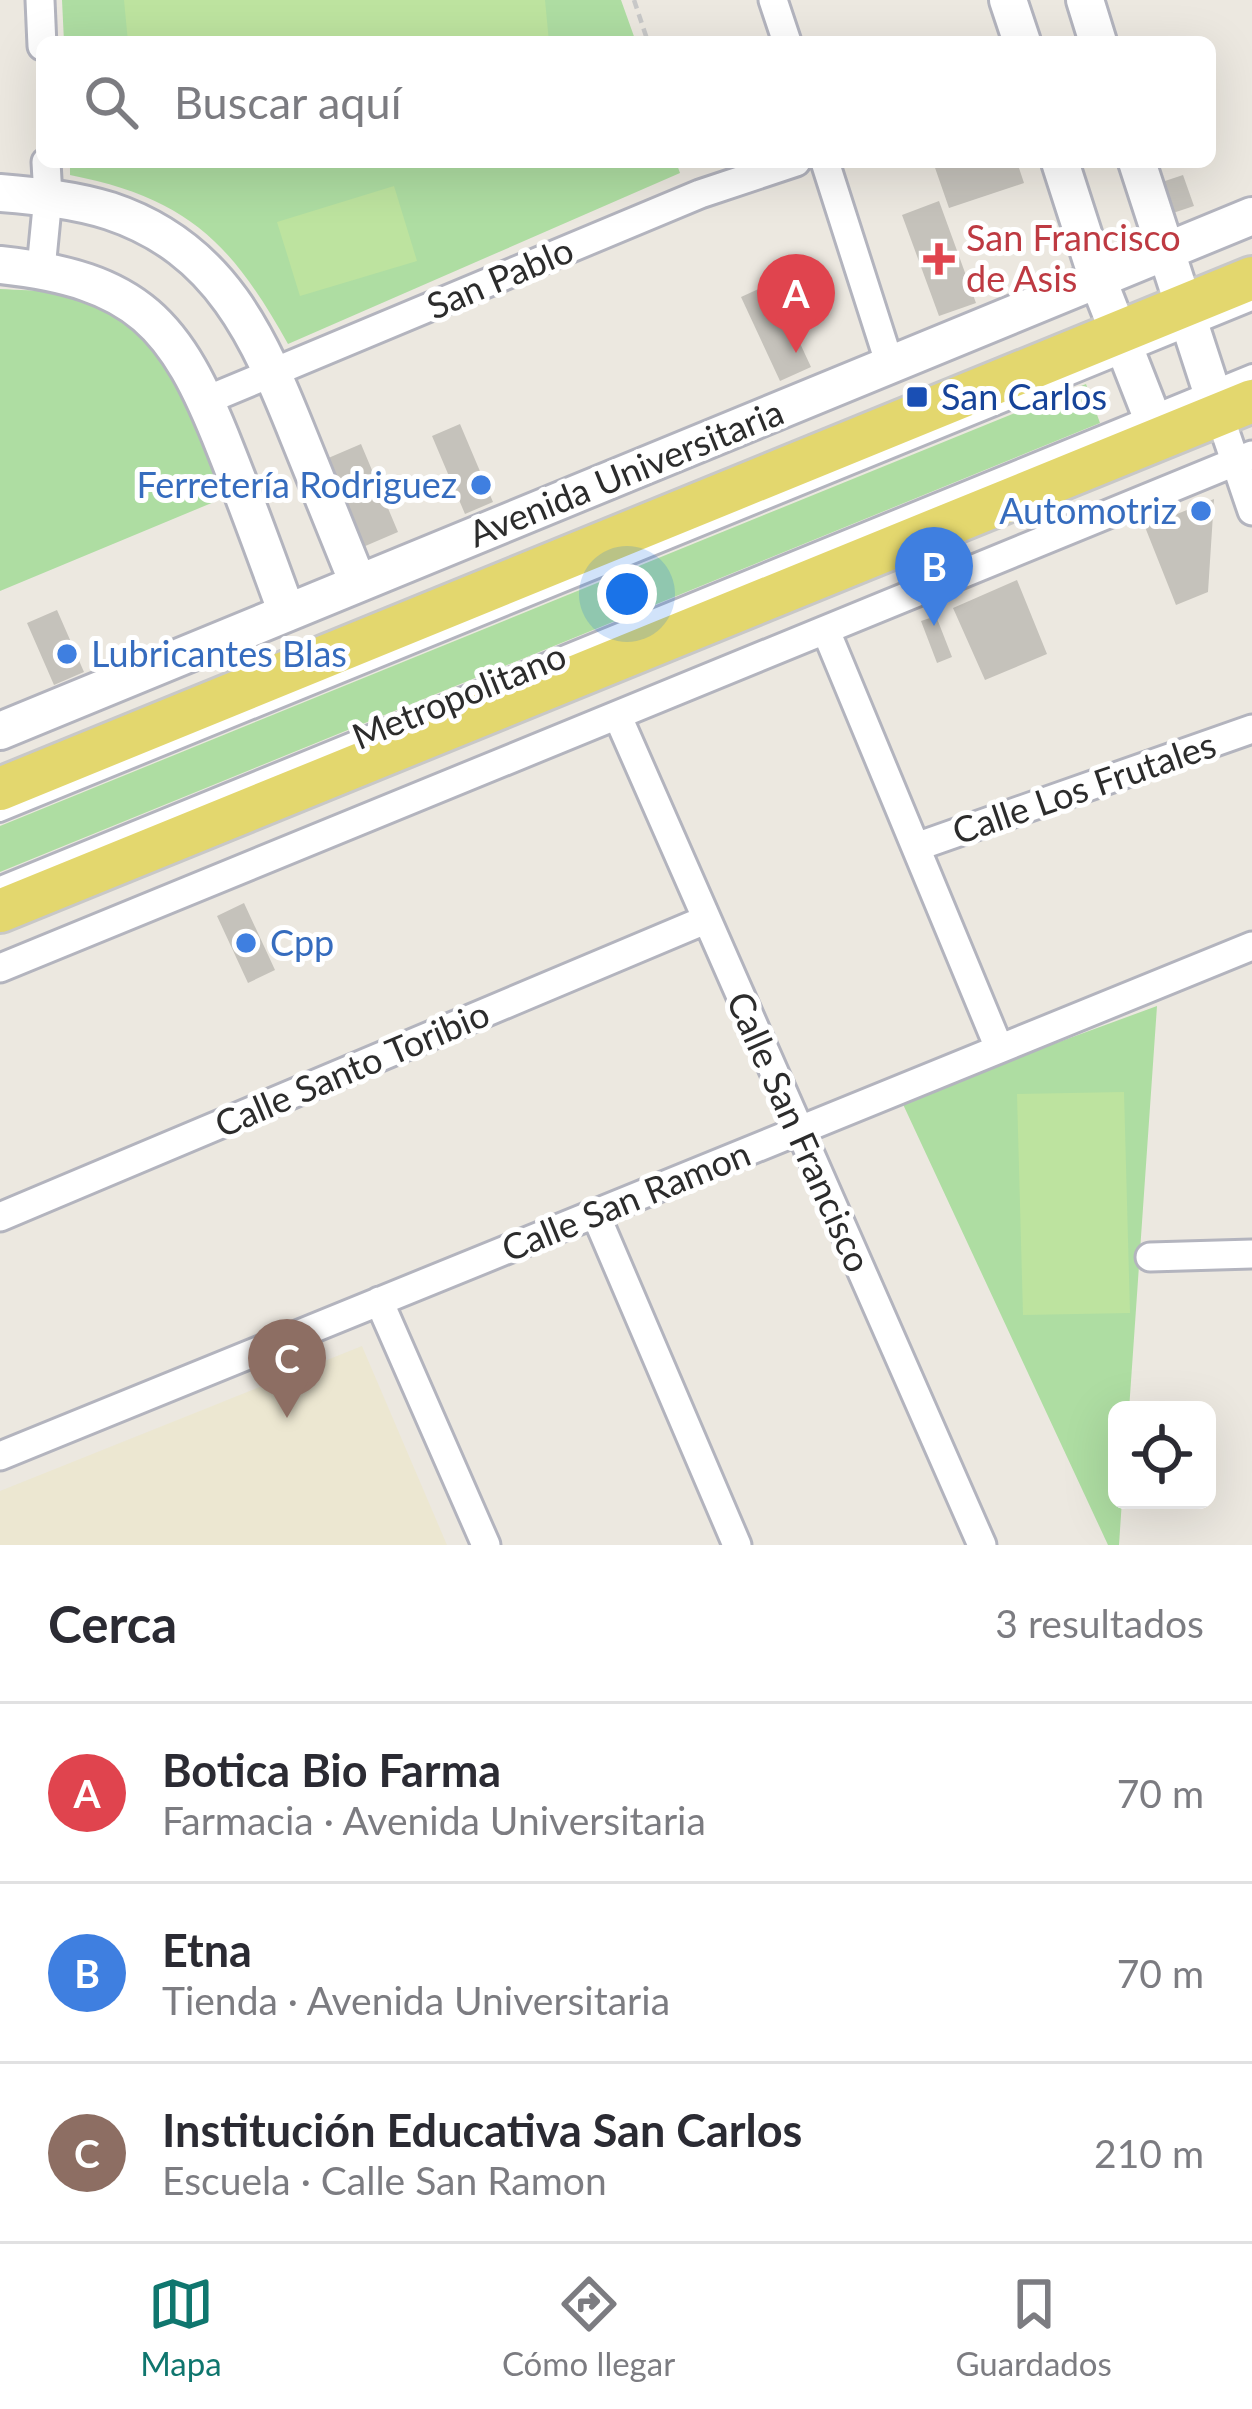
<!DOCTYPE html>
<html lang="es">
<meta charset="utf-8">
<style>
:root{--surface:#fff;--page:#f7f7f7;--text:#2b2b33;--muted:#7c7c81;--line:#e1e1e2;--accent:#0f766e}
body{margin:0;font-family:Lato,sans-serif;background:var(--page);color:var(--text)}
.controls{position:absolute;right:36px;bottom:36px;display:grid;overflow:hidden;border-radius:18px;box-shadow:0 12px 48px #0002}
.controls button{width:108px;height:108px;display:grid;place-items:center;padding:0;border:0;border-bottom:3px solid var(--line);background:var(--surface);color:var(--text);font:60px sans-serif}
.you{position:absolute;left:627px;top:594px;width:42px;height:42px;margin:-30px;border:9px solid #fff;border-radius:50%;background:#1a73e8;box-shadow:0 0 0 18px #1a73e833}
.badge{display:grid;place-items:center;width:78px;height:78px;border-radius:50%;background:var(--accent);color:#fff;font-size:39px;font-weight:700}
.pin{position:absolute;translate:-50% -99px;filter:drop-shadow(0 3px 6px #0008)}
.pin::after{content:'';position:absolute;top:63px;width:42px;height:36px;background:inherit;clip-path:polygon(0 0,100% 0,50% 100%)}
.list{margin:0;padding:0;list-style:none}
h2{display:flex;justify-content:space-between;align-items:center;height:156px;margin:0;padding:0 48px;font-size:51px}
h2 small{font-size:39px;font-weight:400;color:var(--muted)}
.list li{display:grid;grid-template-columns:78px 1fr auto;gap:36px;align-items:center;box-sizing:border-box;height:180px;padding:0 48px;border-top:3px solid var(--line)}
.list b{display:block;font-size:45px;white-space:nowrap}
.list p{margin:0;font-size:39px;white-space:nowrap;color:var(--muted)}
.list em{font-size:39px;font-style:normal;color:var(--muted)}
.icon{flex:none;width:66px;height:66px;fill:none;stroke:currentColor;stroke-width:2;stroke-linecap:round;stroke-linejoin:round}
.map{position:relative;flex:none;width:1252px;height:1545px;overflow:hidden}
.search{position:absolute;background:var(--surface);box-shadow:0 12px 48px #0002;left:36px;right:36px;top:36px;height:132px;display:flex;align-items:center;gap:30px;box-sizing:border-box;padding:0 42px;border-radius:18px;color:var(--muted);font-size:45px}
.sheet{height:696px;background:var(--surface)}
nav{display:flex;justify-content:space-around;align-items:center;box-sizing:border-box;height:168px;border-top:3px solid var(--line);background:var(--surface);font-size:33px;color:var(--muted)}
nav a{display:grid;justify-items:center;gap:6px}
nav .on{color:var(--accent)}
.map>svg:first-child{display:block}
.education{fill:#ece7d1}
.green{fill:#aedda2}
.pitch{fill:#bde39f}
.building{fill:#c5c2bb}
.lines{fill:none;stroke-linecap:round;stroke-linejoin:round}
.lane-casing{stroke:#b3b4be;stroke-width:20}
.street-casing{stroke:#b3b4be;stroke-width:33}
.secondary-casing{stroke:#b3b4be;stroke-width:42}
.primary-casing{stroke:#c8c8c8;stroke-width:48}
.path{stroke:#c8c8c8;stroke-width:4.5;stroke-dasharray:9 6;stroke-linecap:butt}
.lane{stroke:#fff;stroke-width:14}
.street{stroke:#fff;stroke-width:27}
.secondary{stroke:#fff;stroke-width:36}
.primary{stroke:#e3d76e;stroke-width:42}
.health-dot{fill:#e0444e;stroke:#fff;stroke-width:4.5}
.transit-dot{fill:#1a4fb4;stroke:#fff;stroke-width:4.5}
.shop-dot{fill:#3f7fe0;stroke:#fff;stroke-width:4.5}
.labels{text-anchor:middle;stroke-width:10;stroke-linejoin:round;paint-order:stroke}
.health-label{font-size:36px;fill:#be3a42;stroke:#fff;text-anchor:start}
.street-label{font-size:36px;fill:#2c2c2c;stroke:#fff}
.transit-label{font-size:36px;fill:#164399;stroke:#fff;text-anchor:start}
.shop-label{font-size:36px;fill:#366cbe;stroke:#fff;text-anchor:end}
</style>
<div class="map">
<svg width="1252" height="1545" viewBox="0 0 1252 1545">
<rect width="100%" height="100%" fill="#ece8e0"/>
<!-- education -->
<path class="education" d="M362 1346 447 1545H0V1491Z"/>
<!-- green -->
<path class="green" d="M62 0H621L636 42H64Z
M70 162H676L680 173 288 344C231 242 187 198 70 175Z
M0 289C18 290 38 290 56 293 160 312 192 410 226 497L0 591Z
M1086 384 1100 423 0 872V826Z
M1157 1006 1129 1410H1117V1500H1122L1119 1545H1108L901 1100Z"/>
<!-- pitch -->
<path class="pitch" d="M124 0H545L549 42H128Z
M394 186 417 261 300 296 277 222Z
M1124 1092 1130 1313 1023 1315 1017 1094Z"/>
<!-- building -->
<path class="building" d="M933 162H1017L1024 183 949 208Z
M1183 175 1194 206 1173 213 1162 182Z
M939 201 976 303 939 316 902 215Z
M772 283 811 367 780 381 741 297Z
M460 424 493 502 465 514 432 436Z
M361 444 398 532 363 547 326 459Z
M1214 499 1208 592 1176 605 1145 527Z
M1017 580 1047 654 985 680 953 608Z
M57 610 84 672 54 685 27 623Z
M936 616 952 657 937 663 921 621Z
M244 903 275 970 248 983 217 916Z"/>
<g class="lines">
<defs>
<path id="lane" d="M0 814 1252 303
M0 884 1252 372"/>
<path id="street" d="M40 0 42 46
M773 0 787 42
M825 162 890 365
M41 269 48 197 46 162
M207 400 700 194 796 162
M1219 414 1252 511
M826 631 999 1048
M618 717 982 1545
M916 847 1252 729
M0 968 1252 455
M595 1213 737 1545
M0 1217 705 920
M1150 1257 1252 1254
M379 1301 486 1545
M0 1456 1252 946"/>
<path id="secondary" d="M1008 0 1022 42
M1085 0 1098 42
M1060 162 1098 280 1160 438
M1137 162 1219 414
M0 193C37 196 75 200 110 211 221 248 259 337 299 437 319 486 339 535 358 583
M0 265C138 280 176 323 225 448 247 503 267 558 287 613
M0 731 1252 216"/>
<path id="primary" d="M0 789 1252 278
M0 911 1252 401"/>
</defs>
<!-- lane casing -->
<use href="#lane" class="lane-casing"/>
<!-- street casing -->
<use href="#street" class="street-casing"/>
<!-- secondary casing -->
<use href="#secondary" class="secondary-casing"/>
<!-- primary casing -->
<use href="#primary" class="primary-casing"/>
<!-- path -->
<path class="path" d="M634 0 648 42"/>
<!-- lane -->
<use href="#lane" class="lane"/>
<!-- street -->
<use href="#street" class="street"/>
<!-- secondary -->
<use href="#secondary" class="secondary"/>
<!-- primary -->
<use href="#primary" class="primary"/>
</g>
<!-- markers -->
<path class="health-dot" d="M933 241h12v12h12v12h-12v12h-12v-12h-12v-12h12z"/>
<rect class="transit-dot" x="905" y="385" width="24" height="24" rx="6"/>
<g class="shop-dot">
<circle cx="481" cy="485" r="12"/>
<circle cx="1201" cy="511" r="12"/>
<circle cx="67" cy="654" r="12"/>
<circle cx="246" cy="943" r="12"/>
</g>
<g class="labels">
<!-- health labels -->
<g class="health-label">
<text x="966" y="251">San Francisco<tspan x="966" dy="41">de Asis</tspan></text>
</g>
<!-- street labels -->
<g class="street-label">
<text transform="translate(500 278) rotate(-23)" y="13">San Pablo</text>
<text transform="translate(626 473) rotate(-22)" y="13">Avenida Universitaria</text>
<text transform="translate(459 696) rotate(-22)" y="13">Metropolitano</text>
<text transform="translate(1084 788) rotate(-19)" y="13">Calle Los Frutales</text>
<text transform="translate(352 1069) rotate(-23)" y="13">Calle Santo Toribio</text>
<text transform="translate(799 1132) rotate(66)" y="13">Calle San Francisco</text>
<text transform="translate(626 1201) rotate(-22)" y="13">Calle San Ramon</text>
</g>
<!-- transit labels -->
<g class="transit-label">
<text x="941" y="410">San Carlos</text>
</g>
<!-- shop labels -->
<g class="shop-label">
<text x="457" y="498">Ferretería Rodriguez</text>
<text x="1177" y="524">Automotriz</text>
<text x="91" y="667" text-anchor="start">Lubricantes Blas</text>
<text x="270" y="956" text-anchor="start">Cpp</text>
</g>
</g>
</svg>
<div class="controls">
<button><svg class="icon" aria-label="locate" viewBox="0 0 24 24"><circle cx="12" cy="12" r="6"/><path d="M12 2v4M12 18v4M2 12h4M18 12h4"/></svg></button>
</div>
<div class="you"></div>
<div class="pin badge" style="left:796px;top:353px;background:#e0444e">A</div>
<div class="pin badge" style="left:934px;top:626px;background:#3f7fe0">B</div>
<div class="pin badge" style="left:287px;top:1418px;background:#8d6e63">C</div>
<div class="search"><svg class="icon" aria-label="search" viewBox="0 0 24 24"><circle cx="10" cy="10" r="6"/><path d="M15 15l6 6"/></svg>Buscar aquí</div>
</div>
<section class="sheet">
<h2>Cerca<small>3 resultados</small></h2>
<ul class="list">
<li><span class="badge" style="background:#e0444e">A</span><div><b>Botica Bio Farma</b><p>Farmacia · Avenida Universitaria</p></div><em>70 m</em></li>
<li><span class="badge" style="background:#3f7fe0">B</span><div><b>Etna</b><p>Tienda · Avenida Universitaria</p></div><em>70 m</em></li>
<li><span class="badge" style="background:#8d6e63">C</span><div><b>Institución Educativa San Carlos</b><p>Escuela · Calle San Ramon</p></div><em>210 m</em></li>
</ul>
</section>
<nav>
<a class="on"><svg class="icon" aria-label="map" viewBox="0 0 24 24"><path d="M3 6l6-2 6 2 6-2v14l-6 2-6-2-6 2zM9 4v14M15 6v14"/></svg>Mapa</a>
<a><svg class="icon" aria-label="directions" viewBox="0 0 24 24"><path d="M12 3l9 9-9 9-9-9zM9 14v-3h6M13 9l2 2-2 2"/></svg>Cómo llegar</a>
<a><svg class="icon" aria-label="saved" viewBox="0 0 24 24"><path d="M7 4h10v16l-5-4-5 4z"/></svg>Guardados</a>
</nav>
